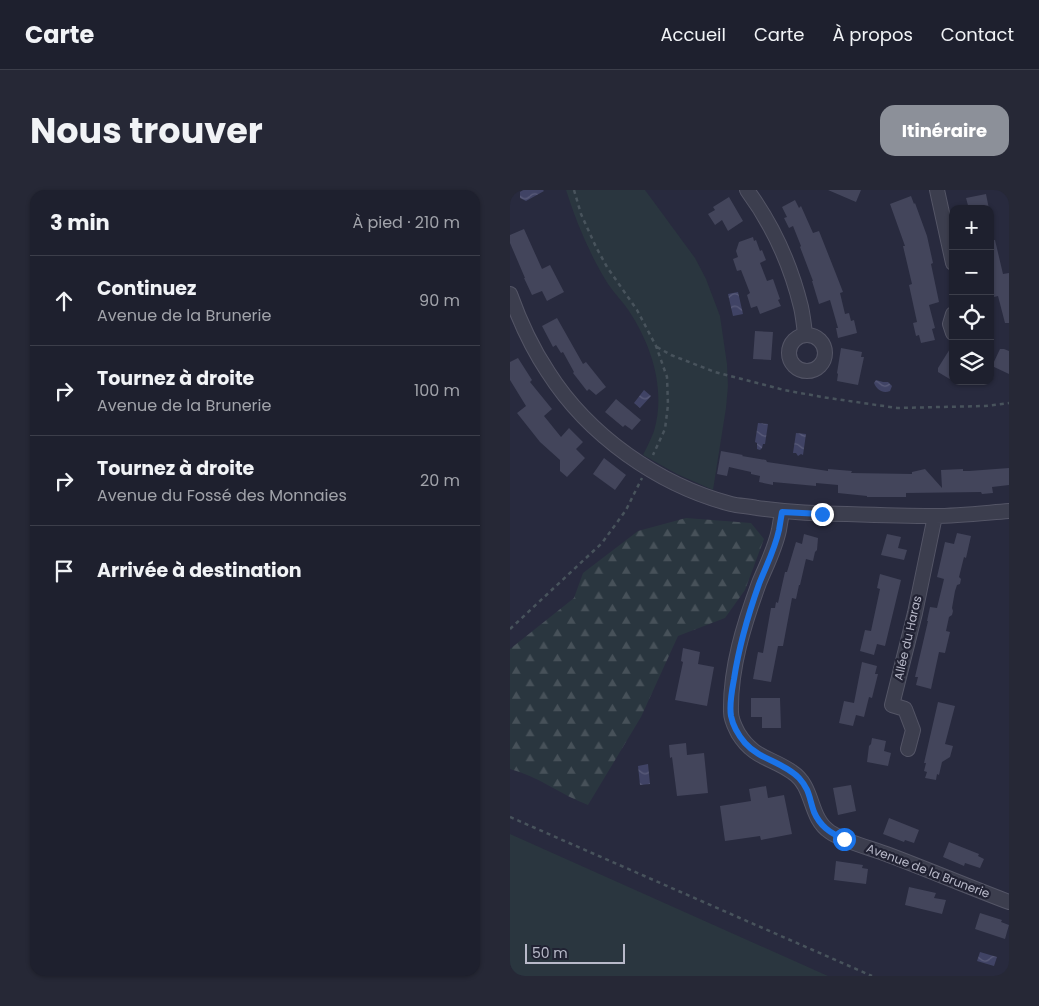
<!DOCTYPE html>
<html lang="fr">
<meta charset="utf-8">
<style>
:root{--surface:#1e202e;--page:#262836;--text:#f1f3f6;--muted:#a1a3aa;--line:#3c3e4a;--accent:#8c9099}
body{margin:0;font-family:Poppins,sans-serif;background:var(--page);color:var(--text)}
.controls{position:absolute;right:15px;top:15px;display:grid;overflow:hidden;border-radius:10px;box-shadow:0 1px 4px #0004}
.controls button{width:45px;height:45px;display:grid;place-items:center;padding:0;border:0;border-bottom:1px solid var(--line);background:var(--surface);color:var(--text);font:25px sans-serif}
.scale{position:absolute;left:15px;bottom:12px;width:100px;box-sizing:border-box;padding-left:5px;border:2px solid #b8b9c9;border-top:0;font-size:14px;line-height:18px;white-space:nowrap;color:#b8b9c9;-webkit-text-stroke:4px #212233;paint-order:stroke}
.stop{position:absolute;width:15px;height:15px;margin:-11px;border:4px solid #1a73e8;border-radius:50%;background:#fff}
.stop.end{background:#1a73e8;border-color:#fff;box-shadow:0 1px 5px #0008}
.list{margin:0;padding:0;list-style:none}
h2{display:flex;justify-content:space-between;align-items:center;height:65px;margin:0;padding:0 20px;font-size:21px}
h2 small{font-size:16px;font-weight:400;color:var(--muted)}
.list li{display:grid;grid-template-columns:32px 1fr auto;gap:15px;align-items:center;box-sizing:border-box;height:90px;padding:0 20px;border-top:1px solid var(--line)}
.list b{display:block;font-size:19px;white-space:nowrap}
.list p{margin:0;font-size:16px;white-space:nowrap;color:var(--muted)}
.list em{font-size:16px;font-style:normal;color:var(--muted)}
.icon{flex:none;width:28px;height:28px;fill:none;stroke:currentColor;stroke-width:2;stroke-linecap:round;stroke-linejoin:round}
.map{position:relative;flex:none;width:499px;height:786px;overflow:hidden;border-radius:15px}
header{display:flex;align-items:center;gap:30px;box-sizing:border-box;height:70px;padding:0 25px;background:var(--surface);border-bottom:1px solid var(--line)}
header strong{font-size:24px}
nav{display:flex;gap:28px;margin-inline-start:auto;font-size:18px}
.intro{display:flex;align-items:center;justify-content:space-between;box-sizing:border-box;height:120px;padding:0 30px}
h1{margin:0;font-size:35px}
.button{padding:12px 22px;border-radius:15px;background:var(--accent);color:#fff;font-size:18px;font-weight:700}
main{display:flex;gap:30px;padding:0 30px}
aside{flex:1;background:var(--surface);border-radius:15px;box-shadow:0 1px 4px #0004}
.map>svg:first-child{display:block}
.green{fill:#2a363f}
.forest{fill:url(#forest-firs)}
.water{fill:url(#water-waves)}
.building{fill:#43455b}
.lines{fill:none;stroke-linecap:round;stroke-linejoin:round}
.street-casing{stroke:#545566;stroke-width:16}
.path{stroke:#48535c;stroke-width:2.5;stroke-dasharray:4 4;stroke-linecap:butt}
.street{stroke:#3c3e4e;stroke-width:14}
.route{stroke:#1a73e8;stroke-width:6}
.labels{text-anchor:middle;stroke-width:4.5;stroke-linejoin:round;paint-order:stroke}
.street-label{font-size:12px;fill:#b8b9c9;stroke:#212233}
</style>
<header>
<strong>Carte</strong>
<nav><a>Accueil</a><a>Carte</a><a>À propos</a><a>Contact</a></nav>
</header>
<div class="intro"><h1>Nous trouver</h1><a class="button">Itinéraire</a></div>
<main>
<aside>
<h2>3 min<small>À pied · 210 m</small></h2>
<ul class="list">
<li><svg class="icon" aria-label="ahead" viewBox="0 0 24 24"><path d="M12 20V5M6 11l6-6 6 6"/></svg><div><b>Continuez</b><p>Avenue de la Brunerie</p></div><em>90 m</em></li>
<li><svg class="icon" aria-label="right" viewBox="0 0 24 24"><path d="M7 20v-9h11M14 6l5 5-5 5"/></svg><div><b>Tournez à droite</b><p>Avenue de la Brunerie</p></div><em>100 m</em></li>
<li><svg class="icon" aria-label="right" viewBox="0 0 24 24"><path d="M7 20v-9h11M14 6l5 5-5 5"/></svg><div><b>Tournez à droite</b><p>Avenue du Fossé des Monnaies</p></div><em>20 m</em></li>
<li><svg class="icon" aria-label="arrive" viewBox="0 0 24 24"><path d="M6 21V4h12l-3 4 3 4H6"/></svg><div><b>Arrivée à destination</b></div></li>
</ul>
</aside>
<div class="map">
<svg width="499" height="786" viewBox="0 0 499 786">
<defs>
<pattern id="forest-firs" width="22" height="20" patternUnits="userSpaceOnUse" patternTransform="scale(1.25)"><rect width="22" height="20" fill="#2a363f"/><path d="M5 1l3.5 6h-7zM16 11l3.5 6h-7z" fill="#475159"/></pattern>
<pattern id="water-waves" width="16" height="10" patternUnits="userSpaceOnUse" patternTransform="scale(1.25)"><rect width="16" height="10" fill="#404365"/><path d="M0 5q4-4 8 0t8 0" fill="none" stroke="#5a5c7a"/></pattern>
</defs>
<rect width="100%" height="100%" fill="#282a3e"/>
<!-- green -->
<path class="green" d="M56 0H135L185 68 196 89 210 126 217 174 218 196 216 218 203 300 167 284 133 265C137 257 141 249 144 241 156 200 142 156 119 121 113 112 104 103 98 94 80 65 66 32 56 0Z
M0 644 318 786H0Z"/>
<!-- forest -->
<path class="forest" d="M176 328 241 333 254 349 235 400 215 428 168 446 131 527 78 615C51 605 28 586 0 579V459L64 408 73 383 128 341Z"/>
<!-- water -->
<path class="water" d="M13 0H33L34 1 16 11 10 8V2Z
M228 102 233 124 223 126 218 104Z
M366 190 373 192H378L382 196 380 201C373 204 367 200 364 193Z
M134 200 141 206 130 218 124 213Z
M248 233 258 234 255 254H253L252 258 250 260 247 259V253L245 252Z
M286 243 296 244 293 265 291 264 288 266 286 263H283Z
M138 574 140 594 130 595 128 576Z
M470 762 487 767 484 776 467 771Z"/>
<!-- building -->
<path class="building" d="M318 0H351L346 12Z
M476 4 479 19H459L456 8Z
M401 6 404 14 405 13 417 46 423 73 421 74 429 112 419 115 425 138 422 139 425 150 411 153 409 145 406 146 403 133 407 132 399 95 402 94 393 56H395L380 14Z
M219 7 233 31 218 41 212 30 205 35 198 24 205 20 203 17Z
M285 10 289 18 291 16 303 43 309 41 326 84 333 102 330 103 335 124 339 123 341 131 344 130 347 143 328 148 326 138H328L320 110 309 114 302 91H303L290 57 291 56 283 36 279 38 274 28 277 27 272 17Z
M14 39 32 79 40 75 54 102 37 111 32 101 22 105 14 88H15L0 53V45Z
M243 47 244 51 246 50 250 61 252 60 256 70 250 73 257 91 263 89 270 109 268 110 271 116 250 124 247 116 241 118 237 105 240 103 231 80 227 81 223 69 228 67 226 61 229 52Z
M480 50H485L493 84 499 83V133H495L488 106 480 108Z
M47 128 73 174 76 172 96 197 86 205 79 199 77 201 63 183 64 182 53 162 51 163 46 155 43 157 32 136Z
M245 141 263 142 261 170 243 169Z
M443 154V191L428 182V178Z
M331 158 352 162 351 167H354L348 195 327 191 328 184 327 183Z
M490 159H494L499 161V184L482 176Z
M8 168 22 190 20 192 42 219 34 226 51 247 59 238 73 252 66 259 75 268 57 287 50 281V270L30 252 7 223 16 216 0 190V172Z
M106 209 131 230 122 240 115 235 113 237 95 222Z
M211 261 233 265 232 266 256 270 257 272 318 281V279L342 281 341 283 402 284V282L415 279 432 298 431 280 453 279V281H459L499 278V295L482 297 483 303 472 304 471 302 396 303V307H357V306L328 303V295L306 293V296L263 292V295L249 292 250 286 241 284V282L219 277 217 286 207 284Z
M94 268 116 285 105 300 83 284Z
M447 343 461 346 456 368 454 367 449 387 451 389 450 394 447 395 445 401 442 418 443 421 442 425 439 427 436 441 440 442 435 463 429 462 421 499 406 495 408 487H405L418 431H417L420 417 427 418 434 389 427 387 435 352 444 354Z
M294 344 308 348 307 360 305 362 303 371 296 369 290 395H289L286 409 282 408 273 456H268L261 492 243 489 248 462 253 463 261 418H265L266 412 268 413 275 382H277L286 352 292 354Z
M377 344 391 347 388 358 397 360 394 370 371 365Z
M370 384 391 390 375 456 367 454 364 465 350 461 355 440 361 441 370 399 367 398Z
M173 458 190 462 188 474 204 477 197 516 165 510 173 472 171 471Z
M352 472 367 476 365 484H368L362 508 359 507 354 527 346 525 343 536 329 533 334 511 344 513Z
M241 508H270L271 538H252V527H241Z
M428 512 445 516 435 554 443 556 440 567 432 572 429 585 427 584 426 590 415 588 417 582 414 581 416 573H414Z
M362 548 376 551 374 561 381 563 378 576 357 572 359 556 361 554Z
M176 553 177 565 194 563 198 603 167 606 162 567 160 568 159 555Z
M341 595 346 621 328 625 323 598Z
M256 596 258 608 274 605 282 644 251 650 250 646 215 651 210 616 241 611 239 599Z
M379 628 409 640 404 653 395 650 394 652 373 644Z
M439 652 469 664 468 666 474 669 470 678 455 673 454 676 433 667Z
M326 671 353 675 352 678 358 679 356 694 324 690Z
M399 697 426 703 424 708 436 710 432 724 395 715Z
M470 723 492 730 491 732 499 735 495 749 465 739Z"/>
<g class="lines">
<defs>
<path id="street" d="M237 0C262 34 281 76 291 117 293 126 294 135 295 144
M427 0 443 73
M0 104C10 132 22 158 38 182 78 245 148 295 221 314 229 316 238 316 247 318 277 322 307 324 337 324 366 325 395 326 424 326 449 326 474 323 499 321
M443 124 440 134 443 143
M279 163a18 18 0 1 1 36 0a18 18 0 1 1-36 0Z
M272 322C271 328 270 334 269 340 265 359 256 376 249 393 234 434 220 478 221 522 221 530 225 537 228 543 244 569 261 567 282 582 305 597 298 627 320 642 335 652 361 658 379 665 419 680 459 697 499 712
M398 559 403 540 395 519 382 515 405 423 425 326"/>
</defs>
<!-- street casing -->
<use href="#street" class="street-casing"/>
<!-- path -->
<path class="path" d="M64 0 71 24 86 57 97 77 127 120 146 156 157 187 158 215 155 239 143 265
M147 157 161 165 205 182 274 200 312 207 387 218 475 216 499 213
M0 439 92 353 116 320 132 288
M0 627 362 786"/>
<!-- street -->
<use href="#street" class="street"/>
</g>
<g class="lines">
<!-- route -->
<path class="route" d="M312 324 272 322C271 328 270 334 269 340 265 359 256 376 249 394 238 425 229 456 224 489 222 500 219 514 221 526 223 536 229 546 235 553 250 570 274 572 289 588 300 600 299 608 304 622 310 636 320 643 334 649"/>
</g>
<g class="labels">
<!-- street labels -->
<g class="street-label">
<text transform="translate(398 448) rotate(-77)" y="4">Allée du Haras</text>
<text transform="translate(418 681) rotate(21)" y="4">Avenue de la Brunerie</text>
</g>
</g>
</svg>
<div class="controls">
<button>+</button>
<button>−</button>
<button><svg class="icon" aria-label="locate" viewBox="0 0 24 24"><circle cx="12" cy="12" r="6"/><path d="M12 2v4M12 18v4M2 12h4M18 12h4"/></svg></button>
<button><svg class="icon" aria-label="layers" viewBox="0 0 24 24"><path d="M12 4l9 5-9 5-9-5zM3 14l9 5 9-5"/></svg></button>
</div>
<div class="scale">50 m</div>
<div class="stop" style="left:334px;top:649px"></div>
<div class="stop end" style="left:312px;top:324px"></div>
</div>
</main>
